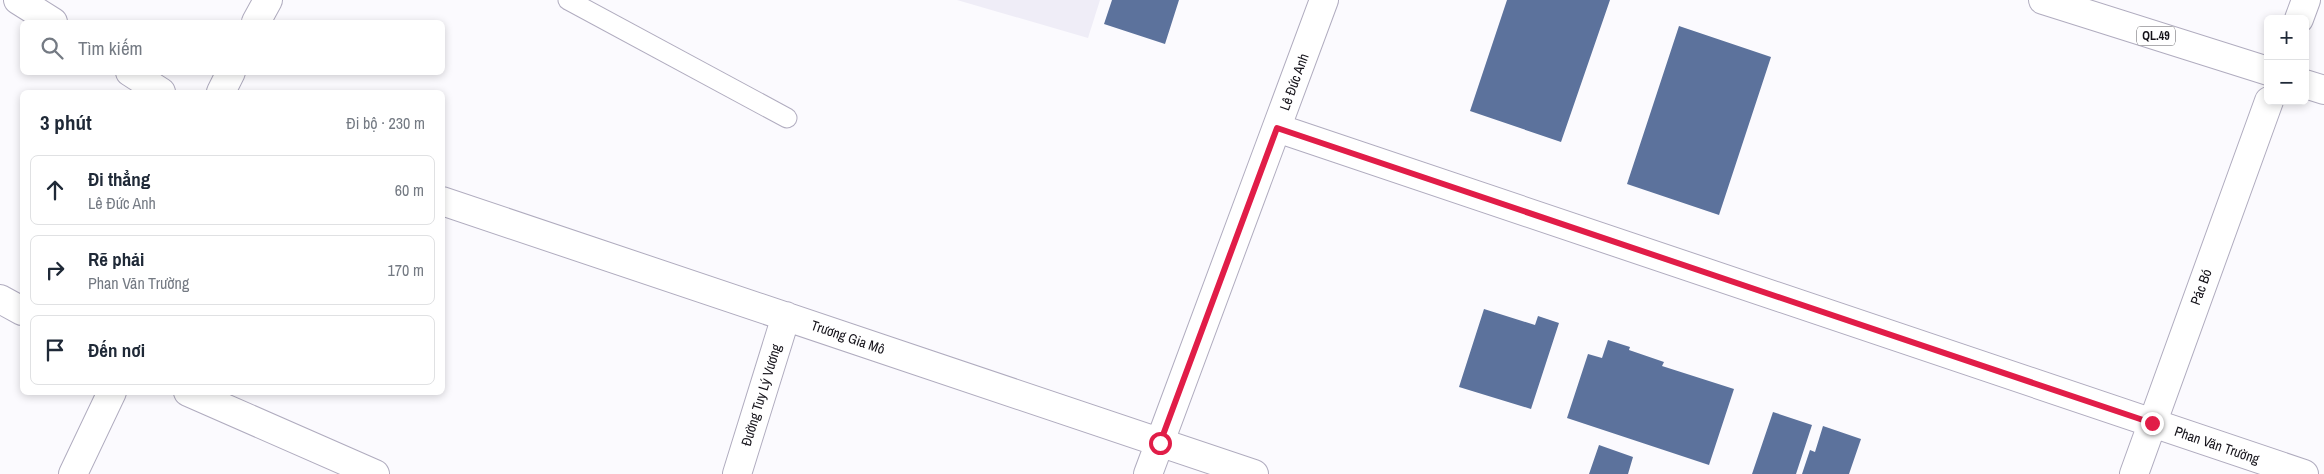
<!DOCTYPE html>
<html lang="vi">
<meta charset="utf-8">
<style>
:root{--surface:#fff;--page:#f2f2f3;--text:#1f2937;--muted:#747a83;--line:#e0e1e3}
body{margin:0;font-family:"Archivo Narrow",sans-serif;background:var(--page);color:var(--text)}
.controls{position:absolute;right:15px;top:15px;display:grid;overflow:hidden;border-radius:8px;box-shadow:0 2px 8px #0003}
.controls button{width:45px;height:45px;display:grid;place-items:center;padding:0;border:0;border-bottom:1px solid var(--line);background:var(--surface);color:var(--text);font:25px sans-serif}
.stop{position:absolute;width:15px;height:15px;margin:-11px;border:4px solid #e11d48;border-radius:50%;background:#fff}
.stop.end{background:#e11d48;border-color:#fff;box-shadow:0 1px 5px #0008}
.list{margin:0;padding:0;list-style:none}
h2{display:flex;justify-content:space-between;align-items:center;height:65px;margin:0;padding:0 20px;font-size:21px}
h2 small{font-size:16px;font-weight:400;color:var(--muted)}
.list li{display:grid;grid-template-columns:32px 1fr auto;gap:15px;align-items:center;box-sizing:border-box;height:70px;margin:0 10px 10px;padding:0 10px;border:1px solid var(--line);border-radius:8px}
.list b{display:block;font-size:19px;white-space:nowrap}
.list p{margin:0;font-size:16px;white-space:nowrap;color:var(--muted)}
.list em{font-size:16px;font-style:normal;color:var(--muted)}
.icon{flex:none;width:28px;height:28px;fill:none;stroke:currentColor;stroke-width:2;stroke-linecap:round;stroke-linejoin:round}
.map{position:relative;flex:none;width:2324px;height:474px;overflow:hidden}
.search{position:absolute;background:var(--surface);box-shadow:0 2px 8px #0003;left:20px;top:20px;width:425px;height:55px;display:flex;align-items:center;gap:12px;box-sizing:border-box;padding:0 18px;border-radius:8px;color:var(--muted);font-size:19px}
.panel{position:absolute;background:var(--surface);box-shadow:0 2px 8px #0003;left:20px;top:90px;width:425px;height:305px;border-radius:8px}
.map>svg:first-child{display:block}
.built{fill:#efedf7}
.building{fill:#5c729c}
.lines{fill:none;stroke-linecap:round;stroke-linejoin:round}
.service-casing{stroke:#b0acbf;stroke-width:21}
.minor-casing{stroke:#b0acbf;stroke-width:30}
.primary-casing{stroke:#b0acbf;stroke-width:30}
.service{stroke:#fff;stroke-width:19}
.minor{stroke:#fff;stroke-width:28}
.primary{stroke:#fff;stroke-width:28}
.route{stroke:#e11d48;stroke-width:6}
.labels{text-anchor:middle;stroke-width:4.5;stroke-linejoin:round;paint-order:stroke}
.shield{fill:#fff;stroke:#5a595e;stroke-width:1}
.shield-label{font-size:12px;font-weight:bold;fill:#141219}
.street-label{font-size:14px;fill:#141219;stroke:#fff}
</style>
<div class="map">
<svg width="2324" height="474" viewBox="0 0 2324 474">
<rect width="100%" height="100%" fill="#fbfafe"/>
<!-- built -->
<path class="built" d="M957 0H1100L1088 38Z"/>
<!-- building -->
<path class="building" d="M1112 0H1179L1165 44 1104 24Z
M1507 0H1610L1561 142 1470 111Z
M1679 26 1771 57 1719 215 1627 184Z
M1484 309 1535 325 1538 316 1559 323 1531 409 1459 387Z
M1608 340 1630 347 1629 350 1664 362 1662 366 1734 389 1709 465 1567 418 1588 354 1602 358Z
M1773 412 1812 425 1796 474H1752Z
M1823 426 1861 439 1849 474H1802L1810 450 1815 452Z
M1599 445 1633 457 1628 474H1589Z"/>
<g class="lines">
<defs>
<path id="service" d="M568 0 787 118"/>
<path id="minor" d="M18 0 53 22
M2299 19 2306 0
M256 22 268 0
M130 72 161 92
M221 92 231 72
M1277 128 2304 474
M442 201 1254 474
M0 299 22 311
M188 392 375 474
M73 474 112 392
M737 474 786 316
M1148 474 1324 0
M2134 474 2269 101"/>
<path id="primary" d="M2043 0 2268 71
M2305 84 2324 90"/>
</defs>
<!-- service casing -->
<use href="#service" class="service-casing"/>
<!-- minor casing -->
<use href="#minor" class="minor-casing"/>
<!-- primary casing -->
<use href="#primary" class="primary-casing"/>
<!-- service -->
<use href="#service" class="service"/>
<!-- minor -->
<use href="#minor" class="minor"/>
<!-- primary -->
<use href="#primary" class="primary"/>
</g>
<g class="lines">
<!-- route -->
<path class="route" d="M1160 443 1277 128 2152 423"/>
</g>
<g class="labels">
<!-- shield labels -->
<rect class="shield" x="2137" y="26.5" width="38" height="19" rx="4"/>
<g class="shield-label">
<text x="2156" y="40">QL.49</text>
</g>
<!-- street labels -->
<g class="street-label">
<text transform="translate(1294 82) rotate(-70)" y="5">Lê Đức Anh</text>
<text transform="translate(2201 287) rotate(-70)" y="5">Pác Bó</text>
<text transform="translate(848 337) rotate(19)" y="5">Trương Gia Mô</text>
<text transform="translate(761 395) rotate(-73)" y="5">Đường Tuy Lý Vương</text>
<text transform="translate(2217 445) rotate(19)" y="5">Phan Văn Trường</text>
</g>
</g>
</svg>
<div class="controls">
<button>+</button>
<button>−</button>
</div>
<div class="stop" style="left:1160px;top:443px"></div>
<div class="stop end" style="left:2152px;top:423px"></div>
<div class="search"><svg class="icon" aria-label="search" viewBox="0 0 24 24"><circle cx="10" cy="10" r="6"/><path d="M15 15l6 6"/></svg>Tìm kiếm</div>
<section class="panel">
<h2>3 phút<small>Đi bộ · 230 m</small></h2>
<ul class="list">
<li><svg class="icon" aria-label="ahead" viewBox="0 0 24 24"><path d="M12 20V5M6 11l6-6 6 6"/></svg><div><b>Đi thẳng</b><p>Lê Đức Anh</p></div><em>60 m</em></li>
<li><svg class="icon" aria-label="right" viewBox="0 0 24 24"><path d="M7 20v-9h11M14 6l5 5-5 5"/></svg><div><b>Rẽ phải</b><p>Phan Văn Trường</p></div><em>170 m</em></li>
<li><svg class="icon" aria-label="arrive" viewBox="0 0 24 24"><path d="M6 21V4h12l-3 4 3 4H6"/></svg><div><b>Đến nơi</b></div></li>
</ul>
</section>
</div>
